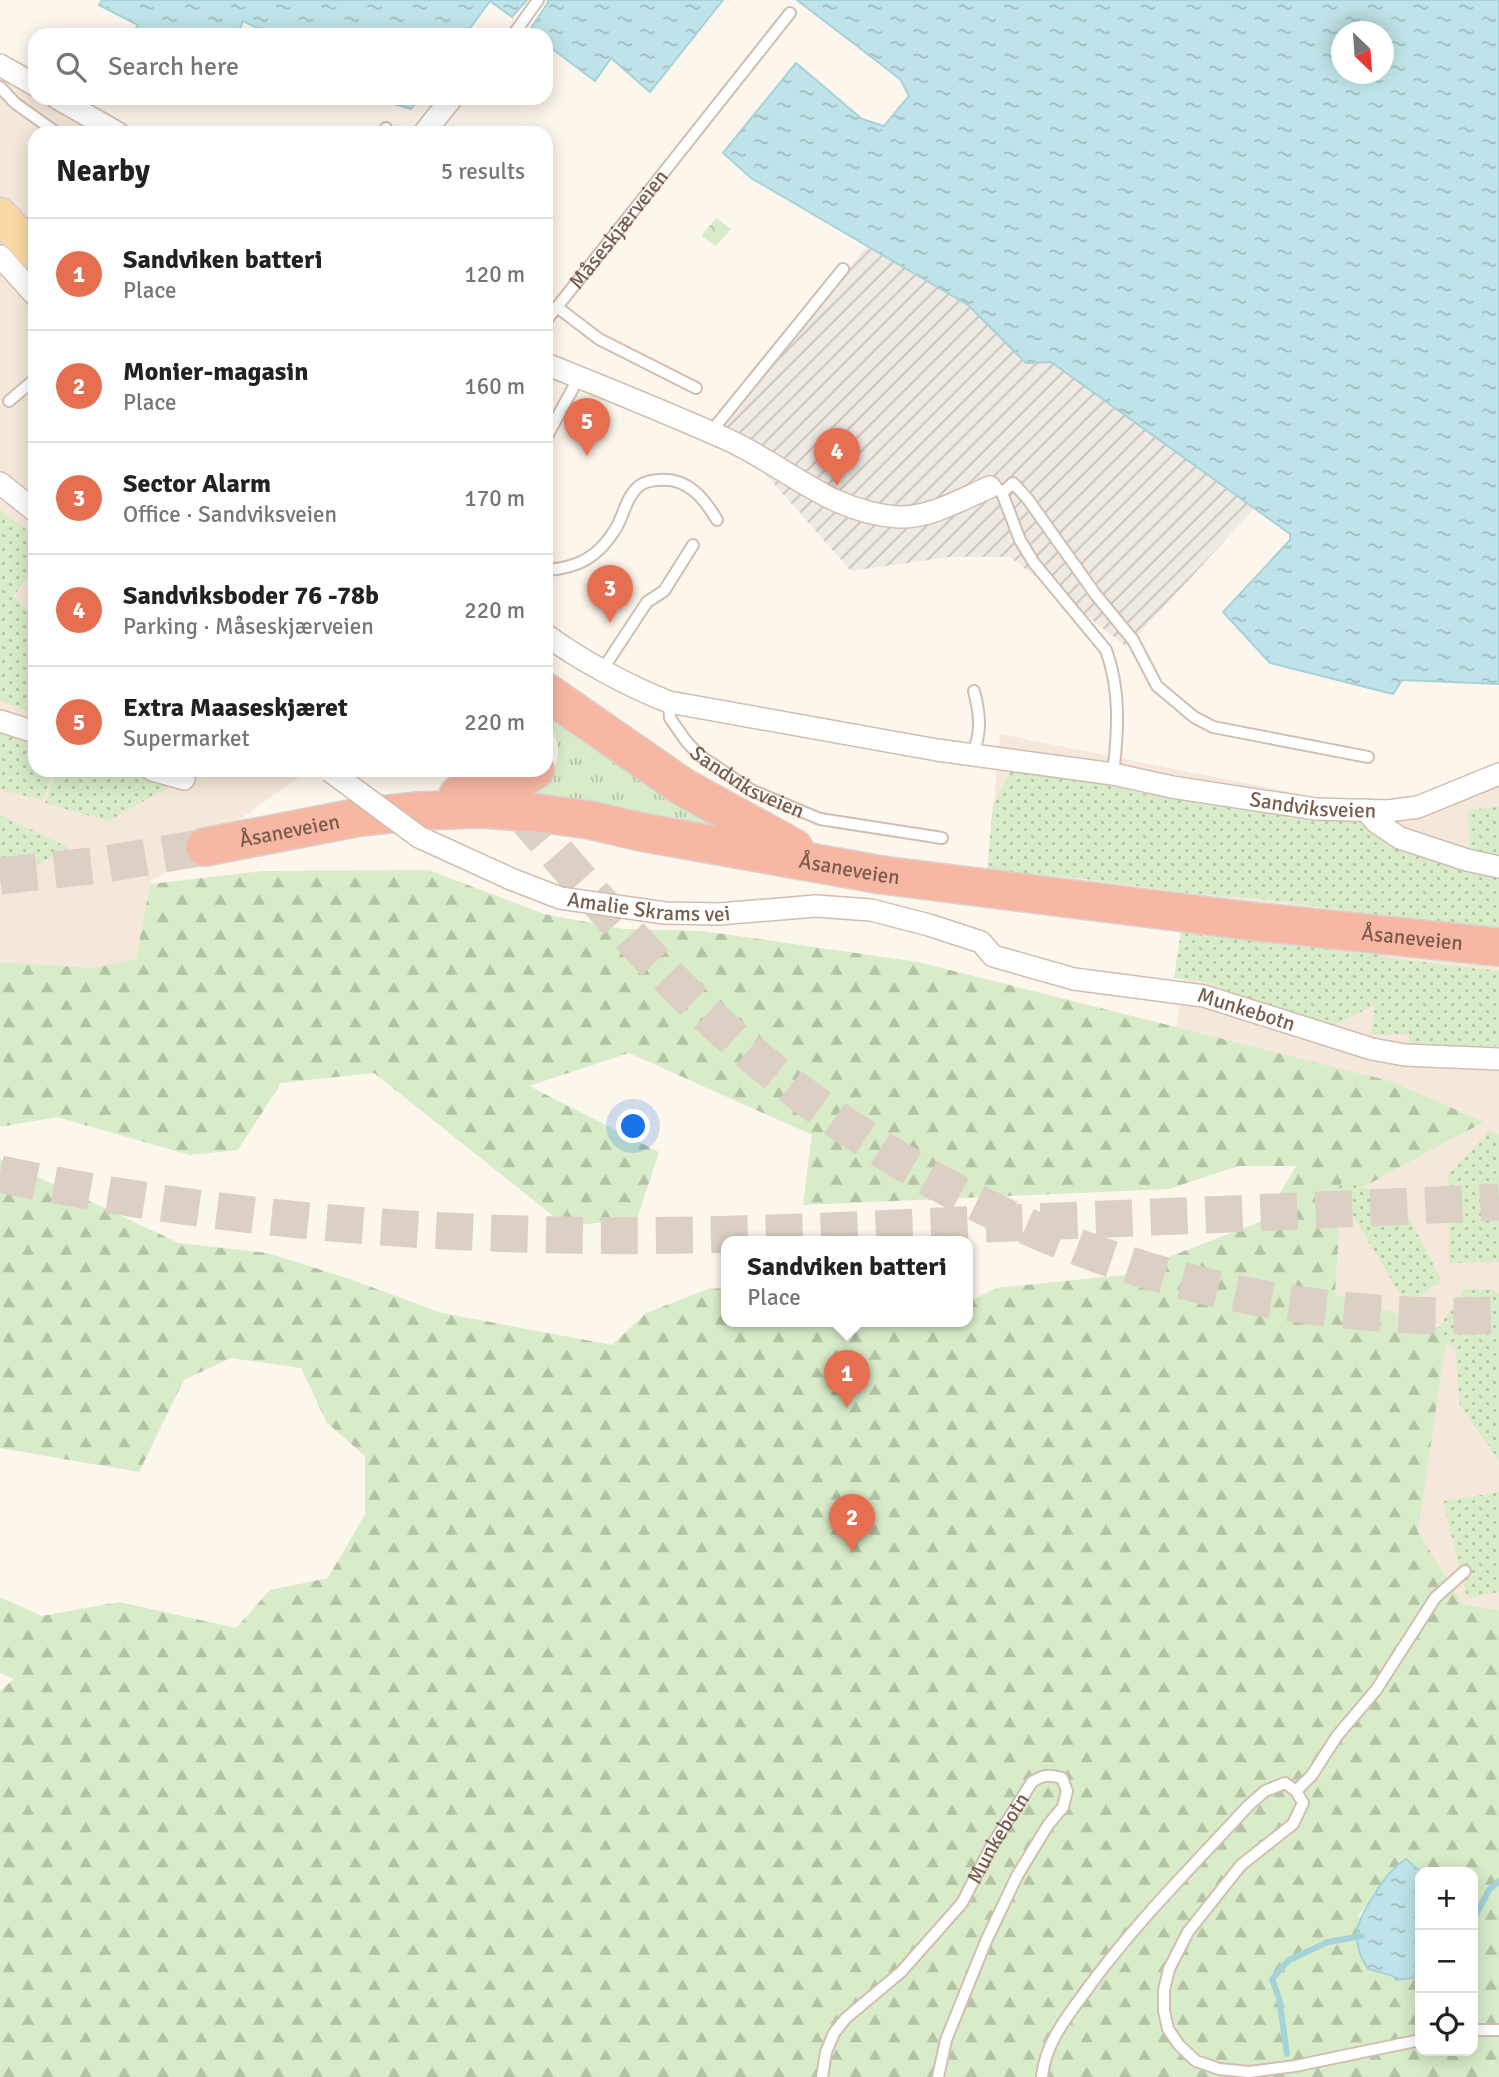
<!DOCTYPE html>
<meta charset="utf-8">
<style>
:root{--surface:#fff;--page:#f6f6f6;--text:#222;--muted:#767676;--line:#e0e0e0;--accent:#e76f51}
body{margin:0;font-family:Signika,sans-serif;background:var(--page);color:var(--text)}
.controls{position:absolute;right:21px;bottom:21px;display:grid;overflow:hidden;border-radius:14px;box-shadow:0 4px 18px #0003}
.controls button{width:63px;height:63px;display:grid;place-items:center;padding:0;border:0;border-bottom:2px solid var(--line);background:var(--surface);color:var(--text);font:35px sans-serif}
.compass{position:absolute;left:1331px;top:21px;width:63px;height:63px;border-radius:50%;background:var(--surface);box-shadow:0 4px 18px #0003;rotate:155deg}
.you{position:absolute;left:634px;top:1127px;width:24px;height:24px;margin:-18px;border:5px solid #fff;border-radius:50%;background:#1a73e8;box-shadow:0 0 0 10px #1a73e833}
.badge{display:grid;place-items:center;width:46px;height:46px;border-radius:50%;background:var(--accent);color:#fff;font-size:23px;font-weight:700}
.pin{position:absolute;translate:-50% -58px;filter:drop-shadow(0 2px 4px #0008)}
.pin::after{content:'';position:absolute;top:37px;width:24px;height:21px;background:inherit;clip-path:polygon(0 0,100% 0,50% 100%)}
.popup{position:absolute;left:721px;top:1236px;width:252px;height:91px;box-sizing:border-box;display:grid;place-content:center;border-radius:14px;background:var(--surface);filter:drop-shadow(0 2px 5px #0005);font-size:23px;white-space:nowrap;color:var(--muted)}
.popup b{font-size:26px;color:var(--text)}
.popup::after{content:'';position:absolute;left:50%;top:100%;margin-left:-14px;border:14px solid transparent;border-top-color:var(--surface)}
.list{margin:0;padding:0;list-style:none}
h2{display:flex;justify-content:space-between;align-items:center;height:91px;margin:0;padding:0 28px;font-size:30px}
h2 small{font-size:23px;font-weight:400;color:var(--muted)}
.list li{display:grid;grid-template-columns:46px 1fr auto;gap:21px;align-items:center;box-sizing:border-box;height:112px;padding:0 28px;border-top:2px solid var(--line)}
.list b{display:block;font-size:26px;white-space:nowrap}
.list p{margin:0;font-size:23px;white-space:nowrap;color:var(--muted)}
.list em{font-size:23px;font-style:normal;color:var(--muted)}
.icon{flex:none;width:38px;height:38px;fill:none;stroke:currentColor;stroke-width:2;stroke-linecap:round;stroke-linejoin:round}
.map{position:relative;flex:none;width:1499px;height:2077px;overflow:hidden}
.search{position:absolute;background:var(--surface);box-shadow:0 4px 18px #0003;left:28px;top:28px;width:525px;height:77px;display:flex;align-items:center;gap:18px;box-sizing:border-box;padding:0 24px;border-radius:21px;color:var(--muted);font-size:26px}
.panel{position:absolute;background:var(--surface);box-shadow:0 4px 18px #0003;left:28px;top:126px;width:525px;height:651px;border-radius:21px}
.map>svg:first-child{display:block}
.residential{fill:#f5e8da}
.industrial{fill:url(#industrial-furrows)}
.grass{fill:url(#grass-tufts)}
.forest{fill:url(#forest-firs);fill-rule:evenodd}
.park{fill:url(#park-crowns)}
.garden{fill:url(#garden-dots)}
.water{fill:url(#water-ripples);stroke:#a5d3da;stroke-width:2;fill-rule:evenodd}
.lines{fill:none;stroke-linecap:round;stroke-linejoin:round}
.stream{stroke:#a5d3da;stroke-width:6}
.highway-tunnel{stroke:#dcd0c4;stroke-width:37;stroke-dasharray:37 18;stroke-linecap:butt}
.lane-casing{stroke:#d1beb0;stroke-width:14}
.street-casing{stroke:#d1beb0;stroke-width:24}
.primary-casing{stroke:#dad1cd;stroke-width:37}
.highway-casing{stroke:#dad1cd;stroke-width:40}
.lane{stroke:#fff;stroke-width:10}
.street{stroke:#fff;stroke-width:21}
.primary{stroke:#fbd9a5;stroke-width:33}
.highway{stroke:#f7b7a3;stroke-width:37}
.street-bridge-casing{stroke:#d1beb0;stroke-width:24;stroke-linecap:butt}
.street-bridge{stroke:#fff;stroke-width:21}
.labels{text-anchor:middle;stroke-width:5;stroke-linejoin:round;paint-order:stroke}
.street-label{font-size:21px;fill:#7a5c4d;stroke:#fffaf3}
</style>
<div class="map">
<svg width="1499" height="2077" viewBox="0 0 1499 2077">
<defs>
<pattern id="industrial-furrows" width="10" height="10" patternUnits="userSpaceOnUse" patternTransform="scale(1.75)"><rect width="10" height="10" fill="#efe9e4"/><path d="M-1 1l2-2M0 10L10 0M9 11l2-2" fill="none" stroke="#c7c0bb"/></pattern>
<pattern id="grass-tufts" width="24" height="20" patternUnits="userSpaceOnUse" patternTransform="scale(1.75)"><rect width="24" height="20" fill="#d8ecc9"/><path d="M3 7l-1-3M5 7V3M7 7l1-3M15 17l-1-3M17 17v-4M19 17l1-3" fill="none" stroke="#b4c2a5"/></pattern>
<pattern id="forest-firs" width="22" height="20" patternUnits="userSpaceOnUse" patternTransform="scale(1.75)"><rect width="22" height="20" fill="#d8ecc9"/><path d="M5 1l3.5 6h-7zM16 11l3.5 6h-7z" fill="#b4c2a5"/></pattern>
<pattern id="park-crowns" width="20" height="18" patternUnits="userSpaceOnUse" patternTransform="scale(1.75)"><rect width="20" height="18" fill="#d8ecc9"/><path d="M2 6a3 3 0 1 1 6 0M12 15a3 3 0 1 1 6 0" fill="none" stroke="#b4c2a5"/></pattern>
<pattern id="garden-dots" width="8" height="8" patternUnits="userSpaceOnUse" patternTransform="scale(1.75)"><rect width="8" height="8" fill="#d8ecc9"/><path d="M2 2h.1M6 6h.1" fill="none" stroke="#b4c2a5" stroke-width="1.8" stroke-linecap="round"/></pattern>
<pattern id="water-ripples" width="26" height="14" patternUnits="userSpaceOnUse" patternTransform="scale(1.75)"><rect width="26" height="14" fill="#bfe3e8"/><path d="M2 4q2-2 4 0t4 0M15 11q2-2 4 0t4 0" fill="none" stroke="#a0bbbe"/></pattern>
</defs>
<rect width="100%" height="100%" fill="#fdf6ec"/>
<!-- residential -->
<path class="residential" d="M0 74 35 95V98H39L95 133H35V770H309L150 883 136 959 93 968 0 962Z
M1000 734 1385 811 1499 773V1610L1463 1604 1418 1532 1448 1329 1335 1294 1341 1199 1483 1123 1390 1081 1176 1027 1195 920 986 885Z"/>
<!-- industrial -->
<path class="industrial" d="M867 246 968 305 1026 363 1051 362 1254 509 1127 647 1010 557H950L851 571 761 469 712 441Z"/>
<!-- grass -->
<path class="grass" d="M546 704 740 831 604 812 527 793C557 778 569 750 546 722Z"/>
<!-- forest -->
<path class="forest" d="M429 870 544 914 624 929 703 931 918 962 1390 1081 1484 1122 1341 1199 1335 1294 1448 1329 1418 1532 1463 1604 1499 1610V2077H0V1691L14 1679 0 1673V1597L42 1616 119 1602 236 1628 270 1590 328 1578 365 1514V1456L327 1423 301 1368 231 1358 184 1380 139 1472 0 1448V1159L179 1243 267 1253 344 1277 442 1313 612 1345 646 1313 711 1288 726 1289V1322H968V1302L997 1288 1123 1275 1264 1220 1296 1166H1238L1169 1189 803 1205 812 1135 629 1053 529 1086 659 1152 637 1219 566 1226 374 1073 281 1083 238 1150 190 1155 57 1117 0 1127V962L93 968 136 959 150 884 262 871ZM1420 1872H1473V2051H1420V1955L1405 1958 1358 1916 1380 1887Z"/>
<!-- park -->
<path class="park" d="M716 218 731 229 716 246 701 236Z"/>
<!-- garden -->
<path class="garden" d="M0 510 35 536V567L13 597 35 616V713L0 701Z
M0 732 35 741V770H53L43 800 0 790Z
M1012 769 1084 780 1145 794 1177 795 1350 817 1400 842 1499 872V929L1388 917 1274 900 1197 894 1079 878 987 871 993 805Z
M58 770H129L173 785 108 821 45 803Z
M1499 807V861L1470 852 1468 810Z
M0 815 70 848 0 883Z
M1182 924 1381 954V957L1499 971V1046L1409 1045V1034L1371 1035 1375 1005 1332 1026 1310 1024 1298 1013 1290 1016 1207 982 1174 978Z
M1489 1129 1499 1135V1262L1449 1263 1448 1174 1484 1138Z
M1343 1182 1398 1197 1442 1281 1406 1304 1336 1187Z
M1464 1289 1493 1290 1499 1294V1460L1460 1406 1455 1348 1434 1335Z
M1499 1492V1592L1467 1598 1443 1501Z"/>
<!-- water -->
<path class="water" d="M102 0H527L512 17 490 1 465 35H271L243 21 237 35H150L145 33 144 35H132L138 25 99 5Z
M547 0H723L650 92 611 58 595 81 546 44V35H535L529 31 549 1Z
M797 0H1499V684L1402 680 1393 694 1270 663 1223 612 1290 540V534L1051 362 1026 363 968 305 751 178 723 153 796 63 862 119 884 126 909 96 900 79ZM1342 32H1384V74H1342Z
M375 98H419L411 109Z
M1406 1859 1421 1872 1420 1966 1413 1978 1396 1980 1393 1976 1368 1969C1348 1938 1357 1920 1376 1892 1385 1878 1392 1868 1406 1859Z"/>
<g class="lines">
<!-- stream -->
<path class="stream" d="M1473 1920 1489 1890 1499 1881
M1287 2054 1279 1998 1272 1979 1289 1960 1328 1942 1362 1936"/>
<!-- highway-tunnel -->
<path class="highway-tunnel" d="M485 770C563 859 638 953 726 1032 939 1223 1212 1327 1499 1315
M0 876 100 865 205 847
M0 1174C185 1213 374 1232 563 1235 704 1238 845 1230 986 1224 1157 1217 1328 1210 1499 1202"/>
<defs>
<g id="lane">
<path d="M513 35 538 0"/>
<path d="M0 87 15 103 57 133"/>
<path d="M384 133 386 128"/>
<path d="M557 307 599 339 696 388"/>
<path id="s1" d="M546 321 790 13"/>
<path d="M9 401 35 379"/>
<path d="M710 433 843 269"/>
<path d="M546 438 579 377"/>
<path d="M997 488 1002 493 1020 540 1034 563 1106 650C1121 691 1118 732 1113 774"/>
<path d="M1002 493 1013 483 1027 498 1096 595 1133 640 1157 686 1194 717 1213 727 1368 757"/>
<path d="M546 570C578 568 599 557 616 528 624 515 626 497 639 486 644 482 653 480 659 480 687 477 704 498 717 520"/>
<path d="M603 669 647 602 664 591 693 545"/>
<path id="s2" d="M669 702 670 718 686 741 699 755 751 790 820 819 942 838"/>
<path d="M972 755C982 733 980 714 974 691"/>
<path d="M1296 1791 1312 1775 1337 1736 1376 1690 1435 1598 1465 1571"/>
<path d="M1473 2030H1499"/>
<path id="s3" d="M822 2077 826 2052 834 2033 846 2018 901 1972 962 1903 991 1847 1032 1782C1043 1775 1049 1774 1062 1778L1067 1791 1063 1807 1048 1825 1017 1876 986 1941 946 2040 938 2077"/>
<path d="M1042 2077C1045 2044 1066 2018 1085 1992 1134 1924 1192 1867 1248 1806L1265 1791 1285 1783 1296 1791 1303 1803 1293 1824 1241 1865 1188 1932 1169 1969 1164 1990V2011L1168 2029 1179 2045 1196 2061 1219 2069 1249 2072 1295 2066 1420 2040"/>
</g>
<g id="street">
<path d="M0 65 35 85"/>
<path d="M57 98 118 133"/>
<path d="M424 133 452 98"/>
<path d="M0 256 35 295"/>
<path d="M546 364C606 388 665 412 724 438 784 464 829 513 899 517 930 518 962 499 990 487"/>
<path d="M0 483 35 511"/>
<path id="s4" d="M546 635C580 660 630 687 669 702L937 750 1113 774 1172 787 1316 809 1388 811 1418 807 1499 774"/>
<path d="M0 721 35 732"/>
<path d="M152 770 184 779"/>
<path d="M1366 810 1376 822 1400 838 1467 860 1499 867"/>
<path id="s5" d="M419 837 511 879 560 898 665 913 719 914 816 906 871 910 929 925 981 942 993 956 1074 979 1204 996 1372 1049 1405 1055 1499 1059"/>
</g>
<path id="primary" d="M0 215 35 253"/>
<g id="highway">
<path d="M546 692 683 787 794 848"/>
<path d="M458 795C486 793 511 786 535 770"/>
<path id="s6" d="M205 847 360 817 419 811 480 809 538 813 590 820 641 832 882 875 1249 921 1499 947"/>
</g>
</defs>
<!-- lane casing -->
<use href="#lane" class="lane-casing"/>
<!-- street casing -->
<use href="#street" class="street-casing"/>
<!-- primary casing -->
<use href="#primary" class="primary-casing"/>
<!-- highway casing -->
<use href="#highway" class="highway-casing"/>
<!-- lane -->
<use href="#lane" class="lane"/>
<!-- street -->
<use href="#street" class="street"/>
<!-- primary -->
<use href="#primary" class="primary"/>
<!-- highway -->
<use href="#highway" class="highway"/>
<defs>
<path id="street-bridge" d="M330 771 419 837"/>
</defs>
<!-- street-bridge casing -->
<use href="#street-bridge" class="street-bridge-casing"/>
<!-- street-bridge -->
<use href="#street-bridge" class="street-bridge"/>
</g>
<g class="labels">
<!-- street labels -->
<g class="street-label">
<text dy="7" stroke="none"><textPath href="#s1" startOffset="117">Måseskjærveien</textPath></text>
<text dy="7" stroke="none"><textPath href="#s2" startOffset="119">Sandviksveien</textPath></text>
<text dy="7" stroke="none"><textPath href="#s4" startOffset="793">Sandviksveien</textPath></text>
<text dy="7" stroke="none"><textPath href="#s6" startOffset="86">Åsaneveien</textPath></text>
<text dy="7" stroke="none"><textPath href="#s6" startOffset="653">Åsaneveien</textPath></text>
<text dy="7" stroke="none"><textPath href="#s5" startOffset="243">Amalie Skrams vei</textPath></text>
<text dy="7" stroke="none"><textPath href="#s6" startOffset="1220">Åsaneveien</textPath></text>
<text dy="7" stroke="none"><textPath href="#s5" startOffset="859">Munkebotn</textPath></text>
<text dy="7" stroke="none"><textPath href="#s3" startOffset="303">Munkebotn</textPath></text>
</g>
</g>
</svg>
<div class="controls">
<button>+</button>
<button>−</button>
<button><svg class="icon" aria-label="locate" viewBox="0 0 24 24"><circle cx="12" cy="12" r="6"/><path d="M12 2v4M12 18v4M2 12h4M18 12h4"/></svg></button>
</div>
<svg class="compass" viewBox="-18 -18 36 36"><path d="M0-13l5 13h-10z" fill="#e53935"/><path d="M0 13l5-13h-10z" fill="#767676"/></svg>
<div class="you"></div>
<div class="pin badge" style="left:847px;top:1408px">1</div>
<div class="popup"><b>Sandviken batteri</b>Place</div>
<div class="pin badge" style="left:852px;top:1552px">2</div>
<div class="pin badge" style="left:610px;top:623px">3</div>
<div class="pin badge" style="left:837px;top:486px">4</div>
<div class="pin badge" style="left:587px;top:456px">5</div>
<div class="search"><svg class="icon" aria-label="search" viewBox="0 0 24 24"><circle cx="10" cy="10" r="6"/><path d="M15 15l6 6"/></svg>Search here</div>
<section class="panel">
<h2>Nearby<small>5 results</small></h2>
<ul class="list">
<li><span class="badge">1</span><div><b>Sandviken batteri</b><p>Place</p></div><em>120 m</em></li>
<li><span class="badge">2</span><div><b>Monier-magasin</b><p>Place</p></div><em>160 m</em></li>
<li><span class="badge">3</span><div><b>Sector Alarm</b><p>Office · Sandviksveien</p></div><em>170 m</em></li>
<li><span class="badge">4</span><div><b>Sandviksboder 76 -78b</b><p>Parking · Måseskjærveien</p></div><em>220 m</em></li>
<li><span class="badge">5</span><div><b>Extra Maaseskjæret</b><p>Supermarket</p></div><em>220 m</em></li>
</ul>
</section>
</div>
